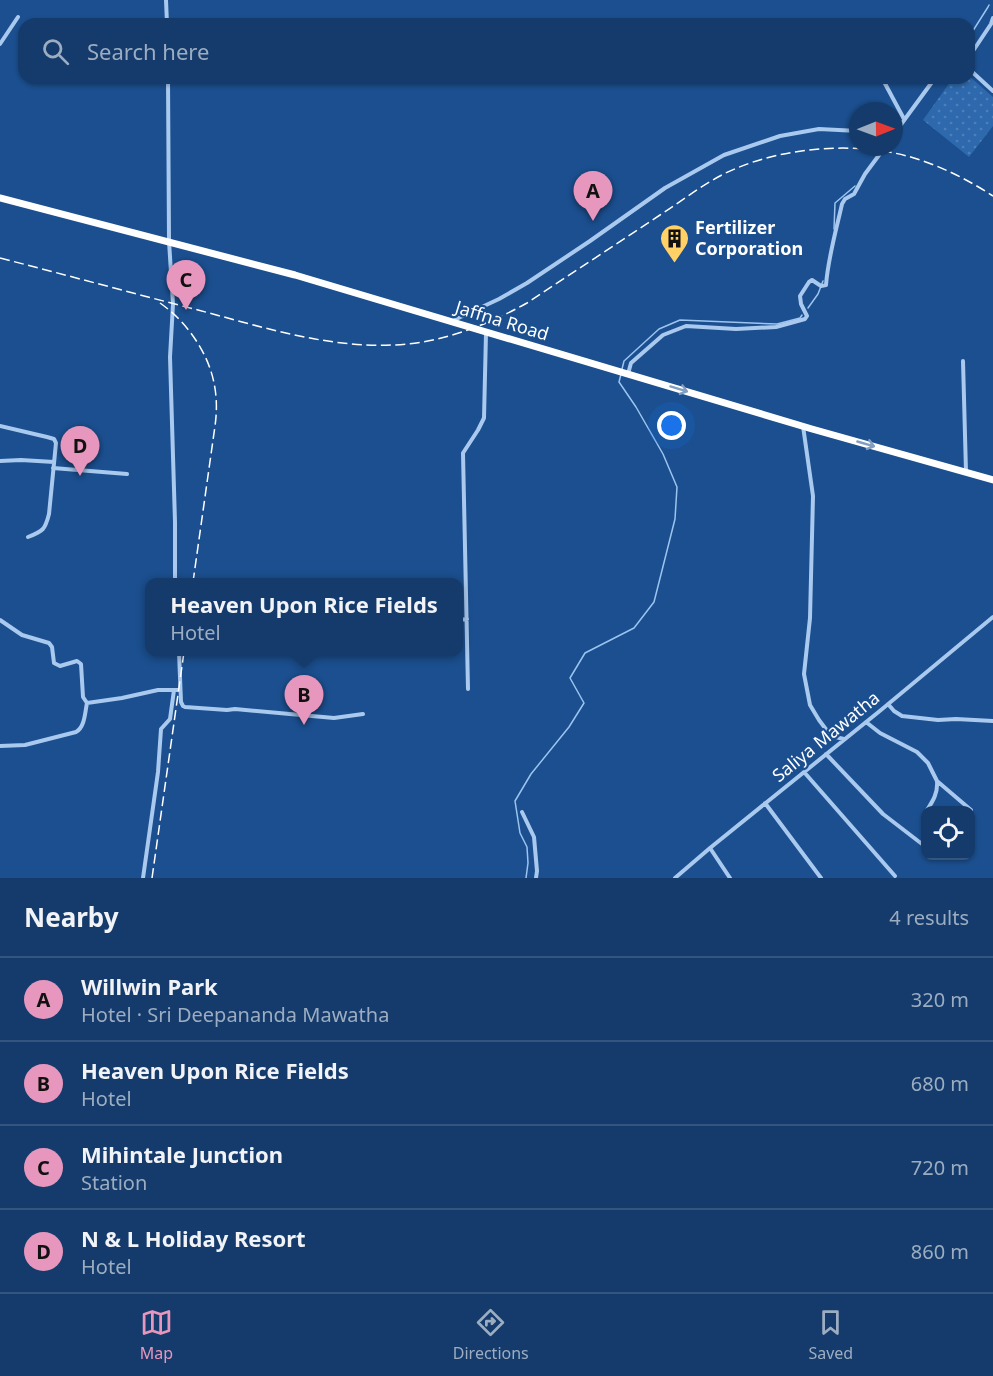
<!DOCTYPE html>
<meta charset="utf-8">
<style>
:root{--surface:#143b6b;--page:#1d4271;--text:#f1f3f6;--muted:#9dadc1;--line:#33557e;--accent:#e797bd}
body{margin:0;font-family:"Noto Sans",sans-serif;background:var(--page);color:var(--text)}
.controls{position:absolute;right:18px;bottom:18px;display:grid;overflow:hidden;border-radius:12px;box-shadow:0 2px 4px #0004}
.controls button{width:54px;height:54px;display:grid;place-items:center;padding:0;border:0;border-bottom:2px solid var(--line);background:var(--surface);color:var(--text);font:30px sans-serif}
.compass{position:absolute;left:849px;top:102px;width:54px;height:54px;border-radius:50%;background:var(--surface);box-shadow:0 2px 4px #0004;rotate:89deg}
.you{position:absolute;left:672px;top:426px;width:21px;height:21px;margin:-15px;border:4px solid #fff;border-radius:50%;background:#1a73e8;box-shadow:0 0 0 9px #1a73e833}
.badge{display:grid;place-items:center;width:39px;height:39px;border-radius:50%;background:var(--accent);color:#111;font-size:20px;font-weight:700}
.pin{position:absolute;translate:-50% -50px;filter:drop-shadow(0 2px 3px #0008)}
.pin::after{content:'';position:absolute;top:32px;width:21px;height:18px;background:inherit;clip-path:polygon(0 0,100% 0,50% 100%)}
.popup{position:absolute;left:145px;top:578px;width:318px;height:78px;box-sizing:border-box;display:grid;place-content:center;border-radius:12px;background:var(--surface);filter:drop-shadow(0 2px 4px #0005);font-size:20px;white-space:nowrap;color:var(--muted)}
.popup b{font-size:22px;color:var(--text)}
.popup::after{content:'';position:absolute;left:50%;top:100%;margin-left:-12px;border:12px solid transparent;border-top-color:var(--surface)}
.list{margin:0;padding:0;list-style:none}
h2{display:flex;justify-content:space-between;align-items:center;height:78px;margin:0;padding:0 24px;font-size:26px}
h2 small{font-size:20px;font-weight:400;color:var(--muted)}
.list li{display:grid;grid-template-columns:39px 1fr auto;gap:18px;align-items:center;box-sizing:border-box;height:84px;padding:0 24px;border-top:2px solid var(--line)}
.list b{display:block;font-size:22px;white-space:nowrap}
.list p{margin:0;font-size:20px;white-space:nowrap;color:var(--muted)}
.list em{font-size:20px;font-style:normal;color:var(--muted)}
.icon{flex:none;width:33px;height:33px;fill:none;stroke:currentColor;stroke-width:2;stroke-linecap:round;stroke-linejoin:round}
.map{position:relative;flex:none;width:993px;height:878px;overflow:hidden}
.search{position:absolute;background:var(--surface);box-shadow:0 2px 4px #0004;left:18px;right:18px;top:18px;height:66px;display:flex;align-items:center;gap:15px;box-sizing:border-box;padding:0 21px;border-radius:18px;color:var(--muted);font-size:22px}
.sheet{height:414px;background:var(--surface)}
nav{display:flex;justify-content:space-around;align-items:center;box-sizing:border-box;height:84px;border-top:2px solid var(--line);background:var(--surface);font-size:16px;color:var(--muted)}
nav a{display:grid;justify-items:center;gap:3px}
nav .on{color:var(--accent)}
.map>svg:first-child{display:block}
.park{fill:url(#park-dots)}
.lines{fill:none;stroke-linecap:round;stroke-linejoin:round}
.stream{stroke:#9cc4f0;stroke-width:1.5}
.street{stroke:#a9c9ee;stroke-width:4}
.highway{stroke:#fff;stroke-width:7}
.rail{stroke:#fff;stroke-width:1.5;stroke-dasharray:10 4.5;stroke-linecap:butt}
.oneway{stroke:#829ec1}
.labels{text-anchor:middle;stroke-width:4.5;stroke-linejoin:round;paint-order:stroke}
.poi-label{font-size:18px;font-weight:bold;fill:#fff;stroke:#1b4f8f;text-anchor:start}
.street-label{font-size:18px;fill:#fff;stroke:#1b4f8f}
</style>
<div class="map">
<svg width="993" height="878" viewBox="0 0 993 878">
<defs>
<pattern id="park-dots" width="8" height="8" patternUnits="userSpaceOnUse" patternTransform="scale(1.5)"><rect width="8" height="8" fill="#2e69ad"/><path d="M2 2h.1M6 6h.1" fill="none" stroke="#4d80b9" stroke-width="1.8" stroke-linecap="round"/></pattern>
</defs>
<rect width="100%" height="100%" fill="#1b4f8f"/>
<!-- park -->
<path class="park" d="M969 76 993 97V126L969 157 923 120 953 78H969Z"/>
<g class="lines">
<!-- stream -->
<path class="stream" d="M969 37 988 7 989 5
M834 229 835 203 855 186
M808 308 818 294 823 281
M622 369 624 361 659 329 680 320 777 324 800 318 802 315
M526 878 528 863 527 847 520 833 515 801 531 774 569 727 584 703 570 678 585 653 634 628 654 602 675 519 677 487 663 454 636 407 619 382 621 374"/>
<!-- street -->
<path class="street" d="M166 0 167 24
M0 44 18 17
M969 57 991 24 993 18
M969 69 993 91
M168 78 169 241 173 304 170 357 175 522V582
M882 78 904 119
M894 134 935 78
M452 321 499 299 527 283 590 241 665 188 724 155 780 136 819 129 858 131
M963 361 966 472
M628 374 631 363 663 335 686 326 736 329 776 327 805 319 807 316 801 304 800 296 809 282 812 280 821 286 826 285C828 258 836 231 842 204L845 199 854 194 865 174 885 147
M0 426 47 437 54 439 56 443 49 514C45 530 43 531 28 537
M803 426 813 496 810 618 804 674 810 705 819 720 831 736 844 739
M0 461 21 460 54 462
M53 468 127 474
M0 620 22 635 49 643 52 647 54 663 60 666 77 661 81 664 83 697 87 703C85 712 85 727 76 732L25 745 0 746
M458 620 467 619
M179 652 181 702 183 706 185 707 227 710 235 709 334 718 363 714
M468 689 463 453 478 430 484 418 486 333
M87 703 122 698 158 690H180
M888 704 894 711 902 716 938 720 956 719 993 721
M866 722 880 733 917 752 928 763 937 781 971 810
M826 754 883 814 922 844
M804 772 895 876
M765 803 821 878
M927 810C933 801 938 793 937 781
M522 812 534 837 537 871 536 878
M710 848 730 878
M143 878 158 772 161 729 170 719 174 690
M675 878 710 848 881 710 993 617"/>
<!-- highway -->
<path class="highway" d="M0 198 295 275 812 429 993 480"/>
<!-- rail -->
<path class="rail" d="M0 258C66 275 132 293 198 310 266 328 336 351 407 344 449 340 491 323 527 303 571 274 616 244 660 215 685 199 709 179 737 168 787 147 855 142 907 156 937 164 967 179 993 196
M160 303C186 321 208 352 214 383 217 397 217 412 215 426L193 582
M152 878 184 652"/>
</g>
<!-- one-way arrows -->
<defs><path id="oneway-shaft" d="M-6 0H5M1.5-3L5.5 0L1.5 3" fill="none" stroke-width="1.6" stroke-linecap="round" stroke-linejoin="round" transform="scale(1.5)"/></defs>
<g class="oneway">
<use href="#oneway-shaft" transform="translate(679 389) rotate(17)"/>
<use href="#oneway-shaft" transform="translate(866 444) rotate(16)"/>
</g>
<!-- icons -->
<defs>
<symbol id="building-pin" viewBox="-11 -11 22 30"><path d="M0 17L-7.5 6A9.5 9.5 0 1 1 7.5 6Z" fill="#ffd166" stroke="#1b4f8f"/><path d="M-4-6H4V6H1V3H-1V6H-4ZM-2.5-4.3h1.7v1.8h-1.7ZM.8-4.3h1.7v1.8H.8ZM-2.5-1h1.7V.8h-1.7ZM.8-1h1.7V.8H.8Z" fill="#111"/></symbol>
</defs>
<g fill-rule="evenodd">
<use href="#building-pin" x="658" y="222" width="33" height="45"/>
</g>
<g class="labels">
<!-- poi labels -->
<g class="poi-label">
<text x="695" y="234">Fertilizer<tspan x="695" dy="21">Corporation</tspan></text>
</g>
<!-- street labels -->
<g class="street-label">
<text transform="translate(502 321) rotate(17)" y="6">Jaffna Road</text>
<text transform="translate(826 737) rotate(-39)" y="6">Saliya Mawatha</text>
</g>
</g>
</svg>
<div class="controls">
<button><svg class="icon" aria-label="locate" viewBox="0 0 24 24"><circle cx="12" cy="12" r="6"/><path d="M12 2v4M12 18v4M2 12h4M18 12h4"/></svg></button>
</div>
<svg class="compass" viewBox="-18 -18 36 36"><path d="M0-13l5 13h-10z" fill="#e53935"/><path d="M0 13l5-13h-10z" fill="#9dadc1"/></svg>
<div class="you"></div>
<div class="pin badge" style="left:593px;top:221px">A</div>
<div class="pin badge" style="left:304px;top:725px">B</div>
<div class="popup"><b>Heaven Upon Rice Fields</b>Hotel</div>
<div class="pin badge" style="left:186px;top:310px">C</div>
<div class="pin badge" style="left:80px;top:476px">D</div>
<div class="search"><svg class="icon" aria-label="search" viewBox="0 0 24 24"><circle cx="10" cy="10" r="6"/><path d="M15 15l6 6"/></svg>Search here</div>
</div>
<section class="sheet">
<h2>Nearby<small>4 results</small></h2>
<ul class="list">
<li><span class="badge">A</span><div><b>Willwin Park</b><p>Hotel · Sri Deepananda Mawatha</p></div><em>320 m</em></li>
<li><span class="badge">B</span><div><b>Heaven Upon Rice Fields</b><p>Hotel</p></div><em>680 m</em></li>
<li><span class="badge">C</span><div><b>Mihintale Junction</b><p>Station</p></div><em>720 m</em></li>
<li><span class="badge">D</span><div><b>N &amp; L Holiday Resort</b><p>Hotel</p></div><em>860 m</em></li>
</ul>
</section>
<nav>
<a class="on"><svg class="icon" aria-label="map" viewBox="0 0 24 24"><path d="M3 6l6-2 6 2 6-2v14l-6 2-6-2-6 2zM9 4v14M15 6v14"/></svg>Map</a>
<a><svg class="icon" aria-label="directions" viewBox="0 0 24 24"><path d="M12 3l9 9-9 9-9-9zM9 14v-3h6M13 9l2 2-2 2"/></svg>Directions</a>
<a><svg class="icon" aria-label="saved" viewBox="0 0 24 24"><path d="M7 4h10v16l-5-4-5 4z"/></svg>Saved</a>
</nav>
